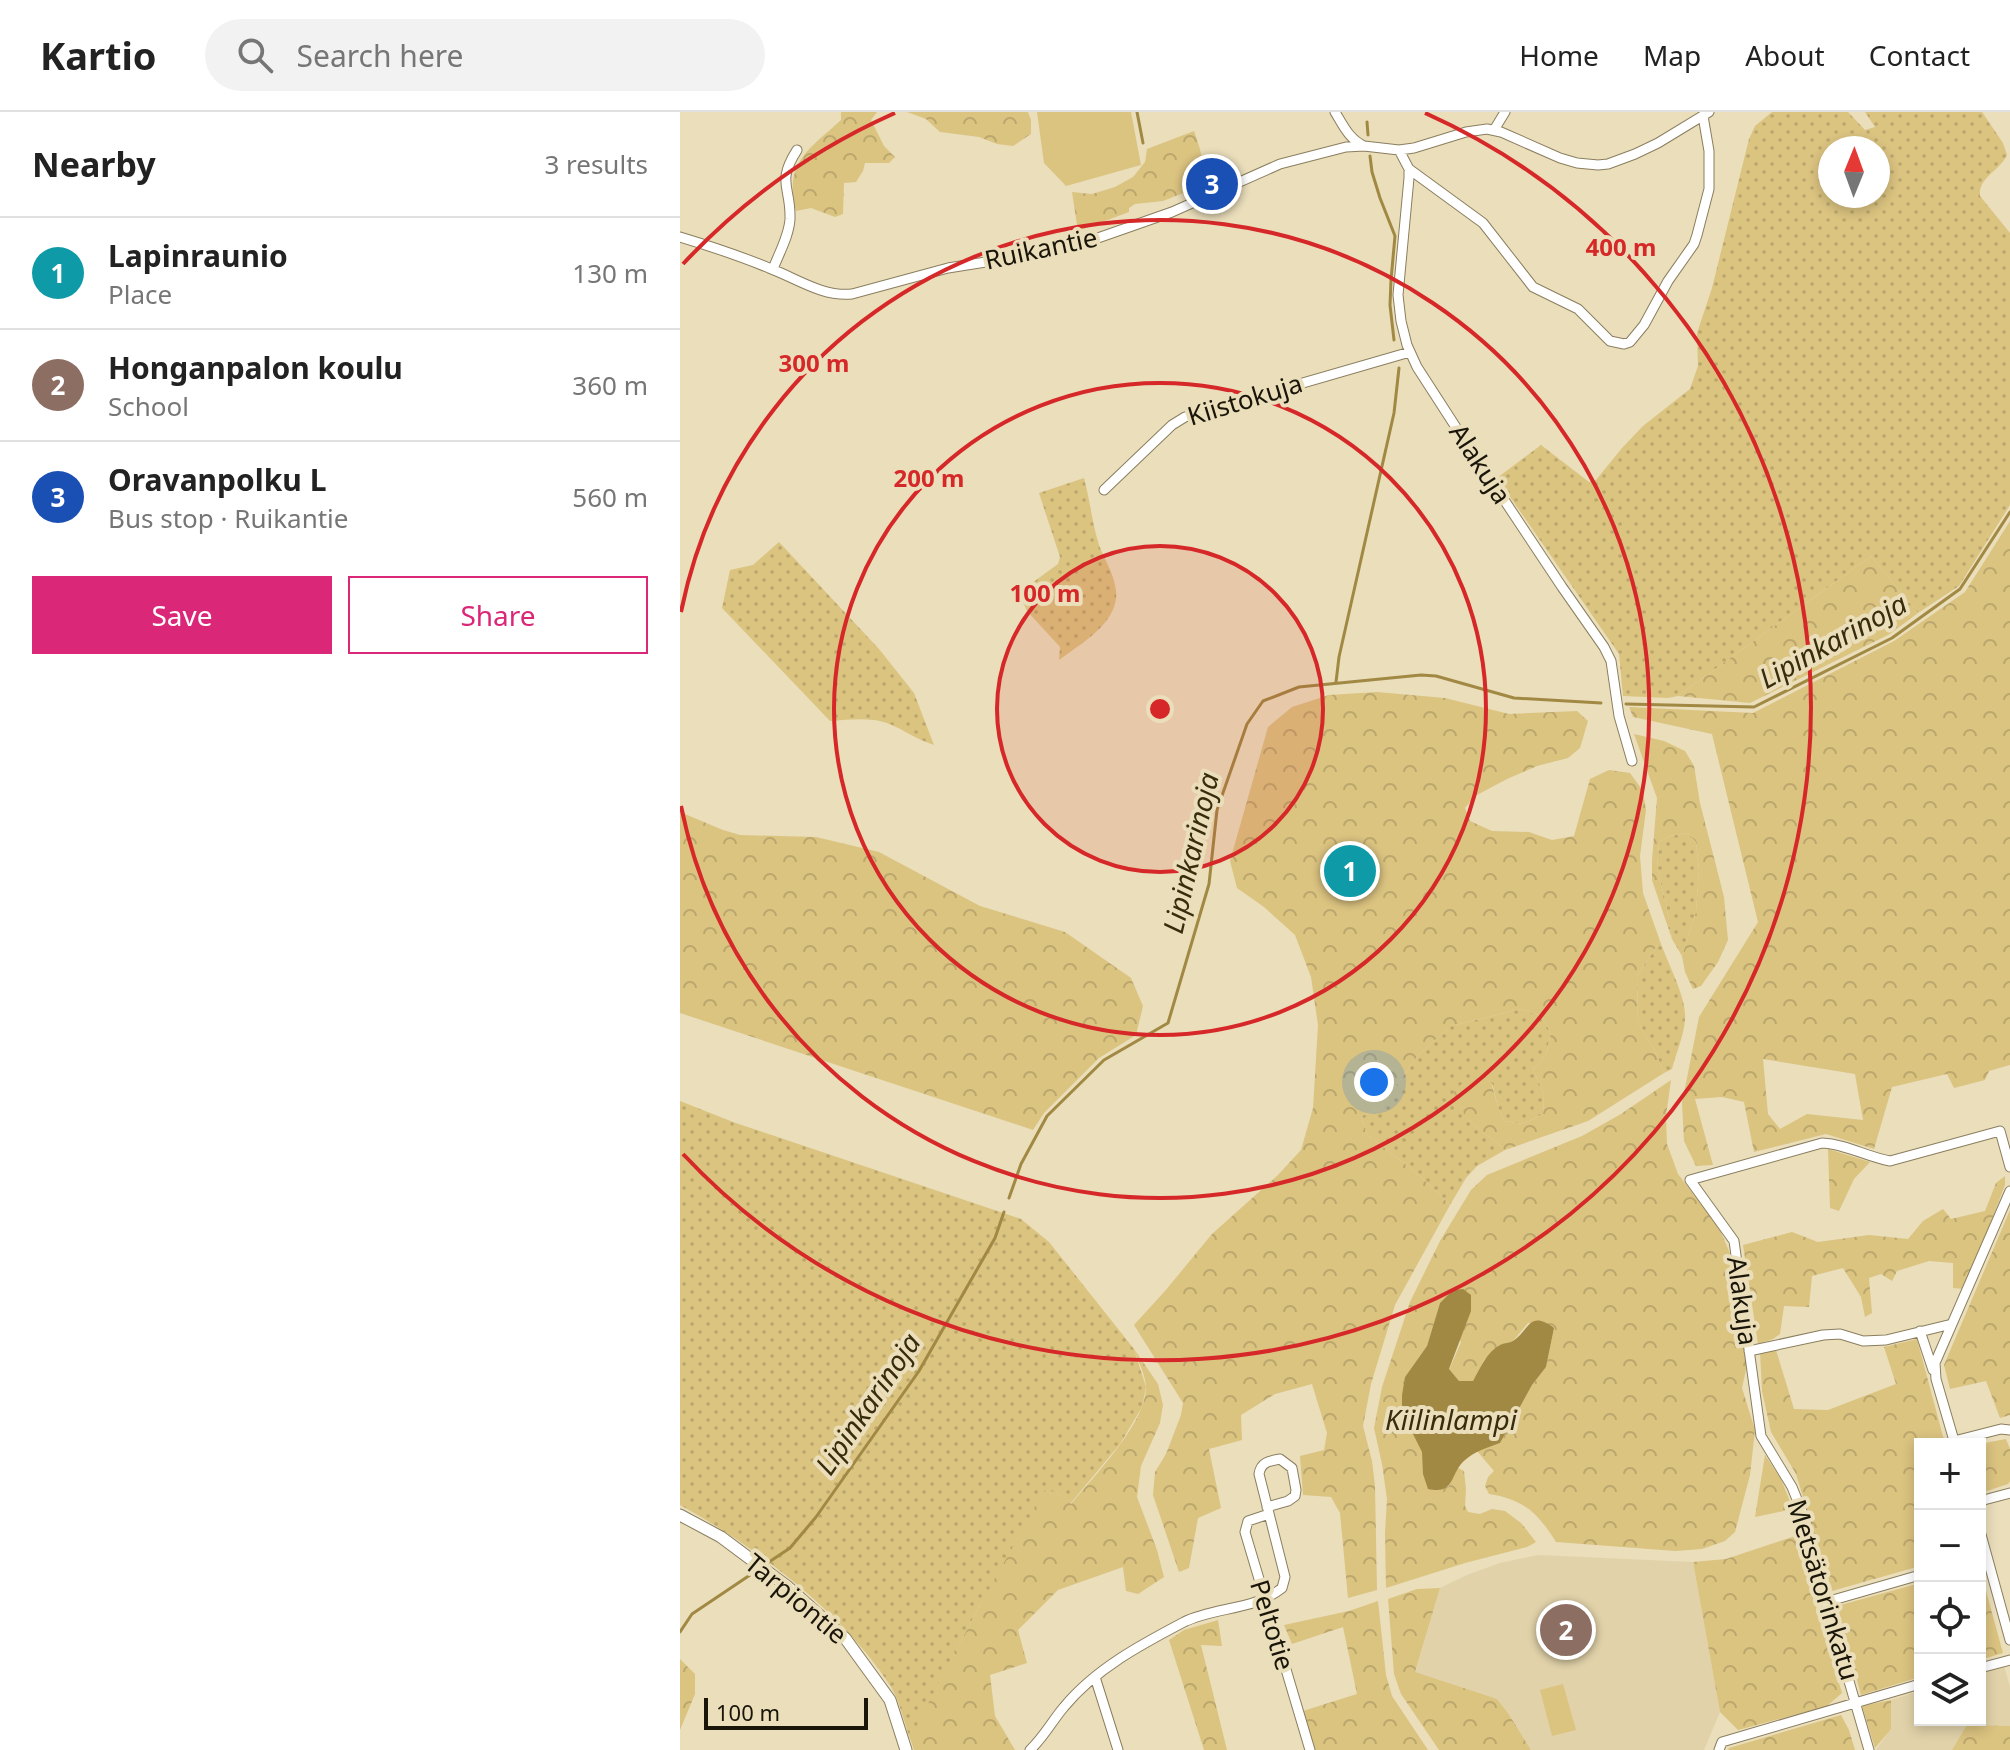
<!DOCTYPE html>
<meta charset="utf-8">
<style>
:root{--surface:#fff;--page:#f2f2f2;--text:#222;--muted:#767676;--line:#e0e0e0;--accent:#db2777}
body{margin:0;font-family:"Noto Sans",sans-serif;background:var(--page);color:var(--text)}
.controls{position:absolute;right:24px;bottom:24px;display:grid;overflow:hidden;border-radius:0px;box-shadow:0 4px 12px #0003}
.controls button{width:72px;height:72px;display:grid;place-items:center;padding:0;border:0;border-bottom:2px solid var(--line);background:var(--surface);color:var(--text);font:40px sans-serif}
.compass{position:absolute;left:1138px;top:24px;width:72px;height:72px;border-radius:50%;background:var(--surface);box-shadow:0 4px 12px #0003;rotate:1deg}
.scale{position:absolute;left:24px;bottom:20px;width:164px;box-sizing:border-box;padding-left:8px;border:4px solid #1a1509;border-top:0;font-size:22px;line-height:28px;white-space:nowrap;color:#1a1509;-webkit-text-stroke:6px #eadebb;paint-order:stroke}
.you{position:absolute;left:694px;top:970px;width:28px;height:28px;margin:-20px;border:6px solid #fff;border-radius:50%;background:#1a73e8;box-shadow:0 0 0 12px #1a73e833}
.badge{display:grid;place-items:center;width:52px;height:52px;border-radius:50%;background:var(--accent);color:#fff;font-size:26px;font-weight:700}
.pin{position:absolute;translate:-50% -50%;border:4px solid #fff;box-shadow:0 2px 8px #0006}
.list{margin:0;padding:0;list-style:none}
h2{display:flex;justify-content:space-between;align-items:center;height:104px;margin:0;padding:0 32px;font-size:34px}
h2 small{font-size:26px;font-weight:400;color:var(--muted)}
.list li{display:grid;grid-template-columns:52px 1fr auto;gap:24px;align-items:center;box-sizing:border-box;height:112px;padding:0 32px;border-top:2px solid var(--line)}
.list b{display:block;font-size:30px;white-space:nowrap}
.list p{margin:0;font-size:26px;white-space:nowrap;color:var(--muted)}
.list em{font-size:26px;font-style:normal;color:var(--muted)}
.actions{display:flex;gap:16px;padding:24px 32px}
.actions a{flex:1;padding:18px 0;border:2px solid var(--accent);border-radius:0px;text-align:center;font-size:28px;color:var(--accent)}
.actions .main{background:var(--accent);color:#fff}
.icon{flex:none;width:44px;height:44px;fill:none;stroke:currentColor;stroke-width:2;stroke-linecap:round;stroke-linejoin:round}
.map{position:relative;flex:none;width:1330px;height:1638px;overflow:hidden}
header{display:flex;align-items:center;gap:48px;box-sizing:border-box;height:112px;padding:0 40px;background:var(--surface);border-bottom:2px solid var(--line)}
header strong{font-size:38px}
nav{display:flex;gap:44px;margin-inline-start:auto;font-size:28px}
.search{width:560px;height:72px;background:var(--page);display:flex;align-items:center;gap:20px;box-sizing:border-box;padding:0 28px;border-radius:44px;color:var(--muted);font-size:30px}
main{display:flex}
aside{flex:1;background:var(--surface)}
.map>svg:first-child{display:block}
.built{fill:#e1d2a9}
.grass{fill:url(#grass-dots);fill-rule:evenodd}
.forest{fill:url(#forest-crowns);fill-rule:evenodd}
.pitch{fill:#dbc380}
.water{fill:#a18943}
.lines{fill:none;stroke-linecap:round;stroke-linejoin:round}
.stream{stroke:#a18943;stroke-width:3}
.minor-casing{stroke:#8a7e5e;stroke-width:11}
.tertiary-casing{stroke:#8a7e5e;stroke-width:13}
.minor{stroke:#fff;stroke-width:9}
.tertiary{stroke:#fff;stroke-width:11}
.ring{fill:none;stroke:#d62828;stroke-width:4}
.labels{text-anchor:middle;stroke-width:8;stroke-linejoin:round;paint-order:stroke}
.street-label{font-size:26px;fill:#1a1509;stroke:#eadebb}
.water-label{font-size:28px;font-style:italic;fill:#372c0c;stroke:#eadebb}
.centre{fill:#d62828;stroke:#eadebb;stroke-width:4}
.ring-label{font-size:24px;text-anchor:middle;font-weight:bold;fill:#d62828;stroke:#eadebb;stroke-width:8;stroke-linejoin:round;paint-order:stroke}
</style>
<header>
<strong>Kartio</strong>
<div class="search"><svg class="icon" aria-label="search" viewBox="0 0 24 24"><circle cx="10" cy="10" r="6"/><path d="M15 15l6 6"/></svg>Search here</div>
<nav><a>Home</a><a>Map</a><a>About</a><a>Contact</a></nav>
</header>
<main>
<aside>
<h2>Nearby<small>3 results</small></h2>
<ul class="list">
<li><span class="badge" style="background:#0f9aa8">1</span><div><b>Lapinraunio</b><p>Place</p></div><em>130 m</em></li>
<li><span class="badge" style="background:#8d6e63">2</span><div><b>Honganpalon koulu</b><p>School</p></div><em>360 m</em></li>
<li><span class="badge" style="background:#1a4fb4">3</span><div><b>Oravanpolku L</b><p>Bus stop · Ruikantie</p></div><em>560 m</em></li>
</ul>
<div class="actions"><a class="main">Save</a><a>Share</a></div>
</aside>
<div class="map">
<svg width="1330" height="1638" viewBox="0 0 1330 1638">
<defs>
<pattern id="grass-dots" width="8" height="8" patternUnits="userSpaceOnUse" patternTransform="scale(2)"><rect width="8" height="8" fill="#dbc380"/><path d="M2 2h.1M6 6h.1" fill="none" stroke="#bba76d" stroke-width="1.8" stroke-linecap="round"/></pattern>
<pattern id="forest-crowns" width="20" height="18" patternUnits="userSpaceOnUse" patternTransform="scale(2)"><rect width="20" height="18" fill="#dbc380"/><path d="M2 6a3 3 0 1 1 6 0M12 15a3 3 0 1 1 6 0" fill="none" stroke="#bba76d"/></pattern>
</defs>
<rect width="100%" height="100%" fill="#eadebb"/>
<!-- built -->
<path class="built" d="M858 1443 1013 1450 1040 1600 1024 1638H851L828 1601 817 1587 735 1561 760 1476 787 1463 820 1451Z
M1324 1554 1330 1575V1614H1287L1272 1638H1196L1211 1616V1588L1240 1579V1608H1300V1561Z"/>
<!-- grass -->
<path class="grass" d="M1092 0H1168L1185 18 1195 15 1185 0H1302L1323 31 1327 43C1320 59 1298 65 1300 84L1330 121V393L1279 474 1238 501 1191 444 998 584 988 586 943 584 939 542 817 366 861 333 909 370 916 368 942 336 963 314 1010 277 1018 254 1017 221 1032 176 1069 27 1075 14ZM1150 36H1198V84H1150Z
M404 366C410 388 412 411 419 433 424 446 432 459 435 473 444 508 402 531 379 548L380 535 347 499 341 486 348 474 378 452 380 445 359 381Z
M99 430 199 537 234 581 254 633C235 627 225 618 207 611 190 605 168 608 150 609L42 496 50 458 73 453Z
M1008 721 1016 730 1019 758 1016 800 1002 844 992 827 986 791 977 757 979 730 990 724Z
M980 829C987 850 1007 886 1005 907 1004 924 996 941 992 957L984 961 976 942 958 910 957 864Z
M841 897 861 904 871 921 866 943 853 957 864 982 863 1002 843 1012 824 1009 818 995 812 971 786 1006 825 1038 797 1054 786 1066 770 1093 741 1065 687 1022 681 1004 699 997 739 942 771 914Z
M0 989 53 1010 341 1107 369 1130 454 1237 466 1275 462 1295 440 1332 390 1392 376 1380 300 1493 230 1627C224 1610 220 1590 211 1575 165 1502 75 1434 0 1393Z"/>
<!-- forest -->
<path class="forest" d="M161 0H197L191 8 204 34 215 45 209 51H185L183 59 176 70 164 71 163 102 155 105 131 96 116 99C103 50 130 37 161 8Z
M227 0H348L351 8V22L333 34 317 32 299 25 260 20 246 7Z
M514 19C521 39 528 57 516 76L483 89 455 92 449 96V100L398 119 392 80 412 82 435 75 453 65 465 50 467 37Z
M1330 409V953L1309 959 1305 968 1274 976 1267 962 1212 975 1194 1037 1146 1022 1074 1040 1064 990 1042 985 1015 987 1033 1053 1016 1054 1004 1029 1002 991 1019 905 1078 810 1032 622 953 605 949 595 1073 601 1214 529 1285 480ZM1083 947 1175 962 1183 1008 1127 1002 1100 1017 1088 1002Z
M1191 444 1238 501 1210 522 1070 591 998 584Z
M697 580 765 586 829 602 897 599 908 609 900 636 888 646 857 654 827 667 795 684 785 696 790 709 812 719 849 720 872 728 894 724 910 667 929 658 950 661 963 679 966 698 960 744 963 781 980 829 957 864 958 910 976 942 984 961 908 1009 825 1038 786 1006 774 980C787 965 793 962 811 970L818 995 824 1009 843 1012 863 1002 864 982 853 957 866 943 871 921 861 904 841 897 771 914 739 942 699 997 681 1004 687 1022 741 1065 770 1093 715 1193 691 1272 683 1314 692 1349 695 1374 697 1478 668 1486 660 1401 651 1385 623 1383 620 1344 644 1338 647 1321 632 1272 595 1282 561 1303 562 1328 529 1337 541 1396 518 1406 509 1456 499 1460 473 1383 475 1360 486 1342 501 1303 503 1291 454 1213 485 1179 532 1122 598 1063 621 1038 633 996 638 913 631 865 615 823 584 795 557 776 550 749 588 615 612 595 649 583Z
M954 622 984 629 1005 639 1014 654 1020 691 1044 785 1048 828 1038 850 1021 874 1013 877 1005 860 1002 844 1016 800 1019 758 1016 730 1008 721 990 724 979 730 977 757 986 791 992 827 972 768V748L977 686Z
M0 700 43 718 60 723 136 725 199 740 300 794 385 820 451 866 463 894 456 923 419 946 364 1001 353 1018 0 901Z
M991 968 986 1004 987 1032 998 1062 1039 1116 1055 1153 1067 1253 1062 1276 1075 1318 1070 1363 1055 1420 1045 1429 1022 1437 995 1439 876 1430C858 1401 843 1387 809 1382L805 1374 808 1365 814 1359 797 1339 820 1331 852 1273 866 1255 874 1216 848 1211 833 1229 819 1234 804 1248 793 1269H779L769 1258 781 1230 760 1191 747 1234 725 1265 722 1300 743 1340V1361L768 1375 778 1356 784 1359 786 1377 785 1394 788 1400 800 1402 812 1397 825 1399 841 1411 856 1430 847 1435 785 1451 706 1476 705 1421 707 1387 702 1352 694 1316 702 1275 730 1190 760 1129 791 1078 807 1063 902 1024 941 1002Z
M1148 1037 1190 1050 1174 1067 1159 1099 1150 1096Z
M1325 1064V1073L1285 1177 1273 1176V1151L1249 1149 1217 1159 1212 1169 1201 1162 1189 1166 1192 1201 1185 1205 1181 1185 1163 1156 1132 1164 1129 1195 1104 1194 1100 1222 1093 1227 1078 1232 1063 1133 1112 1120 1138 1130 1189 1123 1228 1127 1243 1109 1263 1097 1271 1107 1305 1099 1316 1071Z
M1330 1098V1303L1320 1306 1306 1269 1270 1277 1264 1253Z
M1237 1227 1265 1332H1240V1454L1152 1479 1116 1362 1091 1320 1082 1279 1080 1239 1096 1238 1114 1297 1148 1298 1216 1272 1204 1235Z
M454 1237 478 1272 483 1293 480 1311 461 1354 457 1385 477 1438 484 1465 458 1482 446 1479 443 1455 378 1478 338 1518 347 1551 310 1563 315 1604 335 1638H234L230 1626 300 1493 365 1378 376 1380 391 1392C414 1364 463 1314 466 1278 467 1266 458 1249 454 1237Z
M1326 1327 1330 1337V1369L1328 1372 1307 1379 1300 1376 1299 1332Z
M1085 1343 1101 1367 1113 1397 1075 1405Z
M1115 1424 1162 1581 1147 1594 1058 1618 1040 1600 1013 1450 1046 1447Z
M1300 1457 1323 1541 1300 1548Z
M1240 1471V1565L1181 1583 1157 1494Z
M760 1476 735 1560 817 1587 828 1601 851 1638H759L721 1582 714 1562 708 1487 737 1477Z
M698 1489 706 1563 712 1584 748 1638H635L623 1599 677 1582 663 1515 612 1532 604 1513 669 1499Z
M538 1508 542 1534 521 1533 547 1638H524L489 1528 504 1518Z
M0 1547 15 1562V1582L0 1618Z
M1211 1588V1617L1195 1636 1182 1594Z
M1161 1603 1169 1618 1175 1638H1048L1049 1636Z
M1287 1613 1330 1614V1638H1272Z"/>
<!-- pitch -->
<path class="pitch" d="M357 0H451L461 53 386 74 364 51Z
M883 1572 896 1618 872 1624 860 1578Z"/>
<!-- water -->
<path class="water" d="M783 1177 791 1183V1199L769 1257 779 1269H793C800 1256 807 1240 820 1233 824 1231 829 1231 833 1229 849 1219 849 1197 874 1216L866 1255 852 1273 820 1331C807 1336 795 1339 785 1348 769 1362 776 1383 748 1377L743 1362 742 1340 722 1300V1283L725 1265 747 1234 760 1191 773 1178Z"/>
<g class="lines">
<!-- stream -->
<path class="stream" d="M457 0 463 31
M687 10 688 23
M690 44 692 60 700 86 715 124 711 168 710 193 714 228
M656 570 659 545 714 301 719 256
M946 592 1074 595 1212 526 1280 477 1330 400
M329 1086 341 1052 367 1004 424 948 488 911 529 772 537 698 567 612 583 589 619 575 741 563 756 564 834 586 921 591
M89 1450 110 1436 136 1405 239 1259 315 1126 324 1100
M0 1520 12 1502 73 1461"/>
<defs>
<path id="minor" d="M655 0C663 13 669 27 684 34
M814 18 825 0
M719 38 729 57V66L718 183 721 209 727 233 737 255 779 320 882 475 924 535 931 549 939 604 952 649
M729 57 803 111 853 175 898 197 930 229 944 232 950 230 964 213 988 169 1014 132 1017 123 1029 77V39L1023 4
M0 125C30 134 60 144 89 156 116 166 142 185 172 182L268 156 331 146 395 134 492 100 600 52 666 35 684 34 719 38 734 36 786 20 807 17 821 20 880 46 897 51 918 53 928 52 955 42 978 31 1029 0
M93 157C99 141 109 124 110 107 111 74 96 71 117 38
M424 378 492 313 505 305 730 240
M1240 1219 1253 1258
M1069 1239 1143 1223 1160 1222 1183 1229 1206 1228 1272 1212
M1274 1329 1321 1317 1330 1318
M1275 1332 1256 1267 1255 1251 1330 1079
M1300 1389 1330 1381
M589 1402 568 1409 565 1420 630 1638
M1300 1419 1330 1528
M1146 1490 1240 1463
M1300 1556 1330 1548
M415 1565 438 1638
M350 1638C364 1625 372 1609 384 1595 415 1557 462 1532 504 1510 535 1495 575 1498 602 1476L605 1465 579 1362C581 1350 589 1349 600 1347L612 1356 616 1378 615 1384 608 1389 587 1395
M1039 1638 1042 1630 1240 1572
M1189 1638 1146 1490 1125 1407 1112 1375 1081 1324 1054 1129 1010 1068 1142 1031C1166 1032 1187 1045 1210 1049L1320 1019 1330 1055"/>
<path id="tertiary" d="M0 1403 41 1425 108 1475 165 1526 210 1588 226 1638"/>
</defs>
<!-- minor casing -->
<use href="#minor" class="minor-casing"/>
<!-- tertiary casing -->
<use href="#tertiary" class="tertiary-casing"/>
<!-- minor -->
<use href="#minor" class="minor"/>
<!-- tertiary -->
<use href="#tertiary" class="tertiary"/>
</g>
<!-- distance rings -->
<circle cx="480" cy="597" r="163" fill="#d62828" fill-opacity=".12"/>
<g class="ring">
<circle cx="480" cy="597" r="163"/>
<circle cx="480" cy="597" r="326"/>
<path d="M1 500A489 489 0 1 1 1 694"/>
<path d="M3 152A652 652 0 0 1 215 1M745 1A652 652 0 1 1 3 1042"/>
</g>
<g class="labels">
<!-- street labels -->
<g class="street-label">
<text transform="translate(361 137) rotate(-12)" y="9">Ruikantie</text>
<text transform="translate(565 288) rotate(-17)" y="9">Kiistokuja</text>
<text transform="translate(800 352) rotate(57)" y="9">Alakuja</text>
<text transform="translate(1062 1189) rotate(82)" y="9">Alakuja</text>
<text transform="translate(1143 1478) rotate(73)" y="9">Metsätorinkatu</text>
<text transform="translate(116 1487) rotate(40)" y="9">Tarpiontie</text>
<text transform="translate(592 1513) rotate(73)" y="9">Peltotie</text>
</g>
<!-- water labels -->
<g class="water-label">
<text transform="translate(1153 529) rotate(-29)" y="10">Lipinkarinoja</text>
<text transform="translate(511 741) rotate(-77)" y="10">Lipinkarinoja</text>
<text transform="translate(188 1292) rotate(-56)" y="10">Lipinkarinoja</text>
<text x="771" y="1318">Kiilinlampi</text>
</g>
</g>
<circle cx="480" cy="597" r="12" class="centre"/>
<g class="ring-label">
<text x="941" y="144">400 m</text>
<text x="134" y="260">300 m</text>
<text x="249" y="375">200 m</text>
<text x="365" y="490">100 m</text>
</g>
</svg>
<div class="controls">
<button>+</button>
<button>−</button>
<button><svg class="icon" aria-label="locate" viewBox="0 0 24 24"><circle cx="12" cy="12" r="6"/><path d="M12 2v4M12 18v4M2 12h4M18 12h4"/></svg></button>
<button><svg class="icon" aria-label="layers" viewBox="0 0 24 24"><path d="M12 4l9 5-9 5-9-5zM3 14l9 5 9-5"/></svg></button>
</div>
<svg class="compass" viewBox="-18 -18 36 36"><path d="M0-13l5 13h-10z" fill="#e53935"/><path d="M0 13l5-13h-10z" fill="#767676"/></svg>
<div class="scale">100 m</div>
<div class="you"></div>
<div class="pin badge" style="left:670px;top:759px;background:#0f9aa8">1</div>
<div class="pin badge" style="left:886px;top:1518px;background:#8d6e63">2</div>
<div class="pin badge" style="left:532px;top:72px;background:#1a4fb4">3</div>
</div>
</main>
